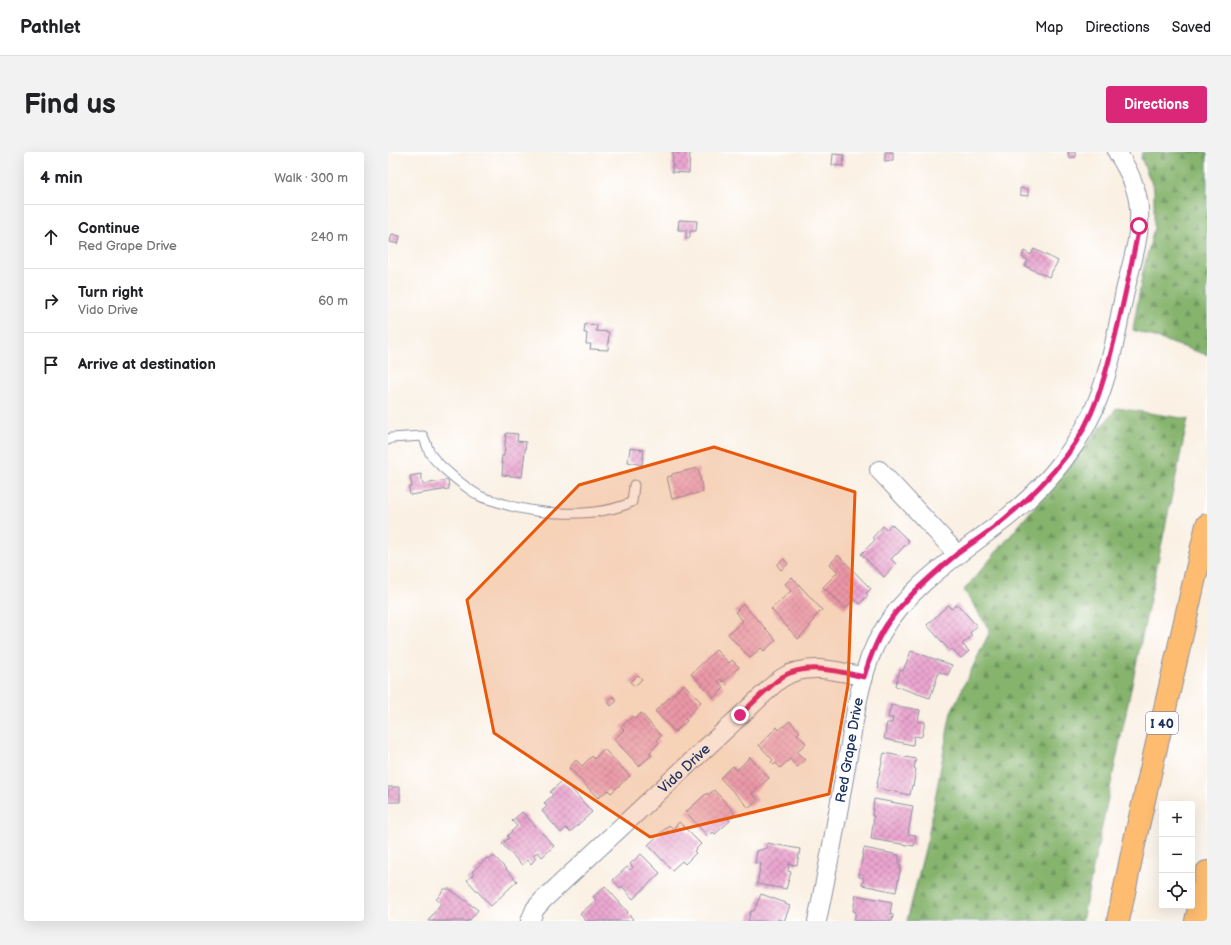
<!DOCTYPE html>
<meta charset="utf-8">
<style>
:root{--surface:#fff;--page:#f2f2f2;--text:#202124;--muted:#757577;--line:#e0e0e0;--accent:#db2777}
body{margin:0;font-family:"Balsamiq Sans",sans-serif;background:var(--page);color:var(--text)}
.controls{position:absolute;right:12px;bottom:12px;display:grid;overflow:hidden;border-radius:4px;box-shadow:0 4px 16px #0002}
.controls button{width:36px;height:36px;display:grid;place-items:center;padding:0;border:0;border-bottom:1px solid var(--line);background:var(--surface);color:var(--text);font:20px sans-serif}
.stop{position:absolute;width:12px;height:12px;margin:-9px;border:3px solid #db2777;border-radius:50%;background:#fff}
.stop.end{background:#db2777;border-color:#fff;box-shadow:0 1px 4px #0008}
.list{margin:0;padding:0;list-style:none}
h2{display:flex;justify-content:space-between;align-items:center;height:52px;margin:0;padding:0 16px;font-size:17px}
h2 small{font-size:13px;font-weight:400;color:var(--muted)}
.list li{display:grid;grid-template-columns:26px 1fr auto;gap:12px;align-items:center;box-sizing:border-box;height:64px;padding:0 16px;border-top:1px solid var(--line)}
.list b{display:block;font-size:15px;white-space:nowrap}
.list p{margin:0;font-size:13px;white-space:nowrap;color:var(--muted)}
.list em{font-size:13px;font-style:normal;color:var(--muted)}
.icon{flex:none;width:22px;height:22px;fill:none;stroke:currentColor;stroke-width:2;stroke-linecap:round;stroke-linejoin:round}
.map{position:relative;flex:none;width:819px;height:769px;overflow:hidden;border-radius:4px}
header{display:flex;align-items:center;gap:24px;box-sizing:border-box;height:56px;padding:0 20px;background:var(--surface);border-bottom:1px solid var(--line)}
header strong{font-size:19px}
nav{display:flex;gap:22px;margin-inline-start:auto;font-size:14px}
.intro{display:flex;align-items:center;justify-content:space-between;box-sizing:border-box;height:96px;padding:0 24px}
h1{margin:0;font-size:28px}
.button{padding:10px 18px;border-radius:4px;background:var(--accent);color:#fff;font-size:14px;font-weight:700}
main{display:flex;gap:24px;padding:0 24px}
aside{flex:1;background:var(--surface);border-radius:4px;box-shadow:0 4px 16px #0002}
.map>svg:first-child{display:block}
.forest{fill:url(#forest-firs);stroke:#507266}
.building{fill:url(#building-cross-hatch)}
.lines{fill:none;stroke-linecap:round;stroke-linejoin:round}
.service-casing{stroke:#8a90a0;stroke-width:11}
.minor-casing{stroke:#8a90a0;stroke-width:20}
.motorway-casing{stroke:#8a90a0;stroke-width:24}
.service{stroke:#fff;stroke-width:9}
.minor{stroke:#fff;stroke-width:18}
.motorway{stroke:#fdbc70;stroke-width:22}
.route{stroke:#db2777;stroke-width:5}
.marked{fill:#e8590c;fill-opacity:0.2;stroke:#e8590c;stroke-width:3;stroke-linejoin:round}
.labels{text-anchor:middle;stroke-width:3;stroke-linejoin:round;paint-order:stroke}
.shield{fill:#fff;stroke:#5f6d8e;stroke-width:1}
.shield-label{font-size:13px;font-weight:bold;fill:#1b2f5e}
.street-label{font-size:14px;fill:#1b2f5e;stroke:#fff}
</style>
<header>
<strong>Pathlet</strong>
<nav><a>Map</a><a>Directions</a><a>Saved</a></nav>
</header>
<div class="intro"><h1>Find us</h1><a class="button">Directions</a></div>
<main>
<aside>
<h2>4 min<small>Walk · 300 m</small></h2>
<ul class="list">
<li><svg class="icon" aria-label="ahead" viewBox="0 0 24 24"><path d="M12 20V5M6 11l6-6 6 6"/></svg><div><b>Continue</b><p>Red Grape Drive</p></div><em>240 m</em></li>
<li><svg class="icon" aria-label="right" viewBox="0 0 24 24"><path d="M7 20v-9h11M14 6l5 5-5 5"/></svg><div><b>Turn right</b><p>Vido Drive</p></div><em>60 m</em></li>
<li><svg class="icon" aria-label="arrive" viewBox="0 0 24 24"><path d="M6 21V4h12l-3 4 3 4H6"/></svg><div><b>Arrive at destination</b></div></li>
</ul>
</aside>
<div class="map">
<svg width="819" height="769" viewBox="0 0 819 769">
<defs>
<pattern id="forest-firs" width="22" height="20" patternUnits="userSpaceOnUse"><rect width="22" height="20" fill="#86b46d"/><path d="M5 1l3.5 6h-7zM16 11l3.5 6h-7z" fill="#6d935d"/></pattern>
<pattern id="building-cross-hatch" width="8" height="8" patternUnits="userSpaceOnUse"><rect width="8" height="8" fill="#eba6cf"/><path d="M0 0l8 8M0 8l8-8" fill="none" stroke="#be88ab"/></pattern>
</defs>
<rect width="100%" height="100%" fill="#fff"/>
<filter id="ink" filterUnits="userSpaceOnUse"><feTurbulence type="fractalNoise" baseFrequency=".025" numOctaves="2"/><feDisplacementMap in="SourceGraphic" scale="8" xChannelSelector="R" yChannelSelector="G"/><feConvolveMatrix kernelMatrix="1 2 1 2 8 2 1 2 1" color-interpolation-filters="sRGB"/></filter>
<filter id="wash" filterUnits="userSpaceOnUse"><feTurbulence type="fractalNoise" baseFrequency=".012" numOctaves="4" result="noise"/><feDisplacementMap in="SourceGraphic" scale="16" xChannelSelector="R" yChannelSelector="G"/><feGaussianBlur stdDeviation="0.9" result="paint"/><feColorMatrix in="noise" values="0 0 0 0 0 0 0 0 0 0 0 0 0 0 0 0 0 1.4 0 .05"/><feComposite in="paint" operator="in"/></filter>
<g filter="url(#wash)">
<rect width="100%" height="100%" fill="#faf0e3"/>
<!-- forest -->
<path class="forest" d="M754 0H819V203L745 178 755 119 766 76V37L753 6Z
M729 256 800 267 694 769H519L540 685 563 560 602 479 576 438 628 377Z"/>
<g id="blocks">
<!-- building -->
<path class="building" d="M285 0H302L301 21 284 20Z
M497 0H505V8L497 9Z
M680 0H687L688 5 681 6Z
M445 2 456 3 455 14 444 13Z
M632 36 640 37V44L632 43Z
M291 68 309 69 308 79H302V86H298V78H290Z
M4 82 12 84 10 92 2 90Z
M646 97 670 109 661 125 637 114 640 108 634 105 636 99 643 103Z
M197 172 209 173 208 179 221 180 220 198 202 197 203 192H198L199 181H196Z
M118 281 130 282 129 289 138 290 134 325 114 323 115 311H113L114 304H116Z
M242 296 256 298 254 313 240 310Z
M310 316 315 340 284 347 279 325 284 324V322Z
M33 322 35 332 60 328 61 337 22 343 21 335H24L22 324Z
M503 372 521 389 509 402H508L503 407 508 412 496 425 473 402 487 388 485 385 495 374 498 378Z
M450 403 483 437 478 441 480 443 472 452 466 447 457 457 435 435 450 420 442 412Z
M396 407 400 412 393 418 389 413Z
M404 425 434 458 425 467 426 469 421 474 422 475 410 487 383 457 403 439 397 432Z
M355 452 388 488 376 499 373 496 362 506 340 482 355 469 347 460Z
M569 452 589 474 582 481 584 484 574 492 581 499 573 506 564 497 562 499 539 473 560 453 563 457Z
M328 498 341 511 344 508 351 515 335 530 333 527 330 529 336 536 326 546 303 522Z
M523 499 564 513 560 523 551 520 542 546 507 534 512 518 515 519Z
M250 523 254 527 247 534 242 530Z
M296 532 313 550 297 567 299 569 287 580 267 559Z
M225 544 229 549 223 554 219 548Z
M503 553 532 558 530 569 537 570 534 584 533 585 526 584 525 593 496 587 499 571H504L505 566H500Z
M253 561 273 584 269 588 271 591 261 601 264 603 251 614 226 587 236 578 233 575 245 564 247 567Z
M402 569 412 580 409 582 418 591 409 600 417 608 409 615 402 607 392 616 388 611 386 613 383 610 385 608 371 593 389 575 391 578Z
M216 597 242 624 223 641 220 638 210 646 181 616 188 608 194 614 204 604 206 607Z
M496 601 528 607 526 616 528 617 525 634 524 633 522 643 488 636Z
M362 605 381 626 364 642 370 648 361 656 332 626 345 614 349 618Z
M174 629 179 634 180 633 204 660 182 680 178 676 173 681 154 659 159 654 156 651 165 643 162 640Z
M0 635H12V650H0Z
M326 638 347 661 340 667 342 669 327 682 325 680 320 685 298 660 319 641 320 643Z
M486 647 525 654 520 682 528 683 526 694 483 687 486 664H484Z
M134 660 166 694 154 705 150 700 145 703 148 706 143 712 140 708 134 713 114 692 121 686 119 684 129 674 124 669Z
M291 670 313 692 306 699 308 701 297 712 294 709 284 718 260 693 281 673 285 677Z
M379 691 412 697 409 713 401 712 400 719 403 720 398 737 369 732 373 711H367L369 699 379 696Z
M476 696 511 703V714H513L508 740 474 733 476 726 471 725Z
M253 702 272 721 245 747 234 734 232 736 225 728 239 715 242 718 245 715 242 712Z
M106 704 129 729 103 754 79 728 86 722 84 720 99 706 102 707Z
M217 734 240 760 239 761 245 767 242 769H198L192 762 208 748 205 745Z
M56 737H62L90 758 81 769H40L53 751 48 748Z
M373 742 398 751 397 752 402 754 396 769 390 767 389 769H360L363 759H366Z
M468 743 504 750 502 762 505 763 504 769H466L468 760 465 759Z"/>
</g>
</g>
<g filter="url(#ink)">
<use href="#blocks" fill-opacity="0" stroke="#8a90a0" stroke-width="1"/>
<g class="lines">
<defs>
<path id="service" d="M0 288 3 286 35 284C38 290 40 298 43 303 52 315 79 337 92 344 97 347 104 348 110 350 147 363 207 367 244 350L246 333"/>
<g id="minor">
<path d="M491 318 561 393 568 403"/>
<path id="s1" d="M142 769 147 757 155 748 380 538C384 534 389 529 394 526 418 510 450 519 476 525"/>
<path id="s2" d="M429 769C440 716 450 662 459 609 467 567 471 520 493 482 521 432 577 399 621 364 660 332 696 289 712 242 724 209 730 173 737 139 743 113 753 84 751 57 750 36 740 17 729 0"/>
</g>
<path id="motorway" d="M730 769 748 683 819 373
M808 769 819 720"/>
</defs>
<!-- service casing -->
<use href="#service" class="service-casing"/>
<!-- minor casing -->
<use href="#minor" class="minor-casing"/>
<!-- motorway casing -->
<use href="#motorway" class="motorway-casing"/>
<!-- service -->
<use href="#service" class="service"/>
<!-- minor -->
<use href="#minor" class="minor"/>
<!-- motorway -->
<use href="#motorway" class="motorway"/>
</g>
</g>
<g class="lines" filter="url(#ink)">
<!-- route -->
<path class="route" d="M352 563C366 550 379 536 394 525 418 510 450 519 476 525 482 505 489 485 502 468 518 445 547 420 569 402 586 389 606 377 622 362 643 345 662 325 679 303 707 266 717 225 728 181 737 145 744 110 751 74"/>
</g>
<!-- marked area -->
<path class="marked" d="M326 295 467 340 460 533 441 642 262 685 106 581 79 448 191 333Z"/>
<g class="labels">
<!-- shield labels -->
<rect class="shield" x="758" y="560" width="32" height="22" rx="3"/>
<g class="shield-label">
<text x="774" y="576">I 40</text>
</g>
<!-- street labels -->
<g class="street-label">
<text dy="5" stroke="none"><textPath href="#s2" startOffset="174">Red Grape Drive</textPath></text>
<text dy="5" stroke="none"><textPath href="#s1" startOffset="218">Vido Drive</textPath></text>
</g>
</g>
</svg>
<div class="controls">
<button>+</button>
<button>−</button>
<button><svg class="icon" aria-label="locate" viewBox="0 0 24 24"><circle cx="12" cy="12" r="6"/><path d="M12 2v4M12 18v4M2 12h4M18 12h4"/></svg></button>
</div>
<div class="stop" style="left:751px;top:74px"></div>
<div class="stop end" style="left:352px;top:563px"></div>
</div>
</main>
